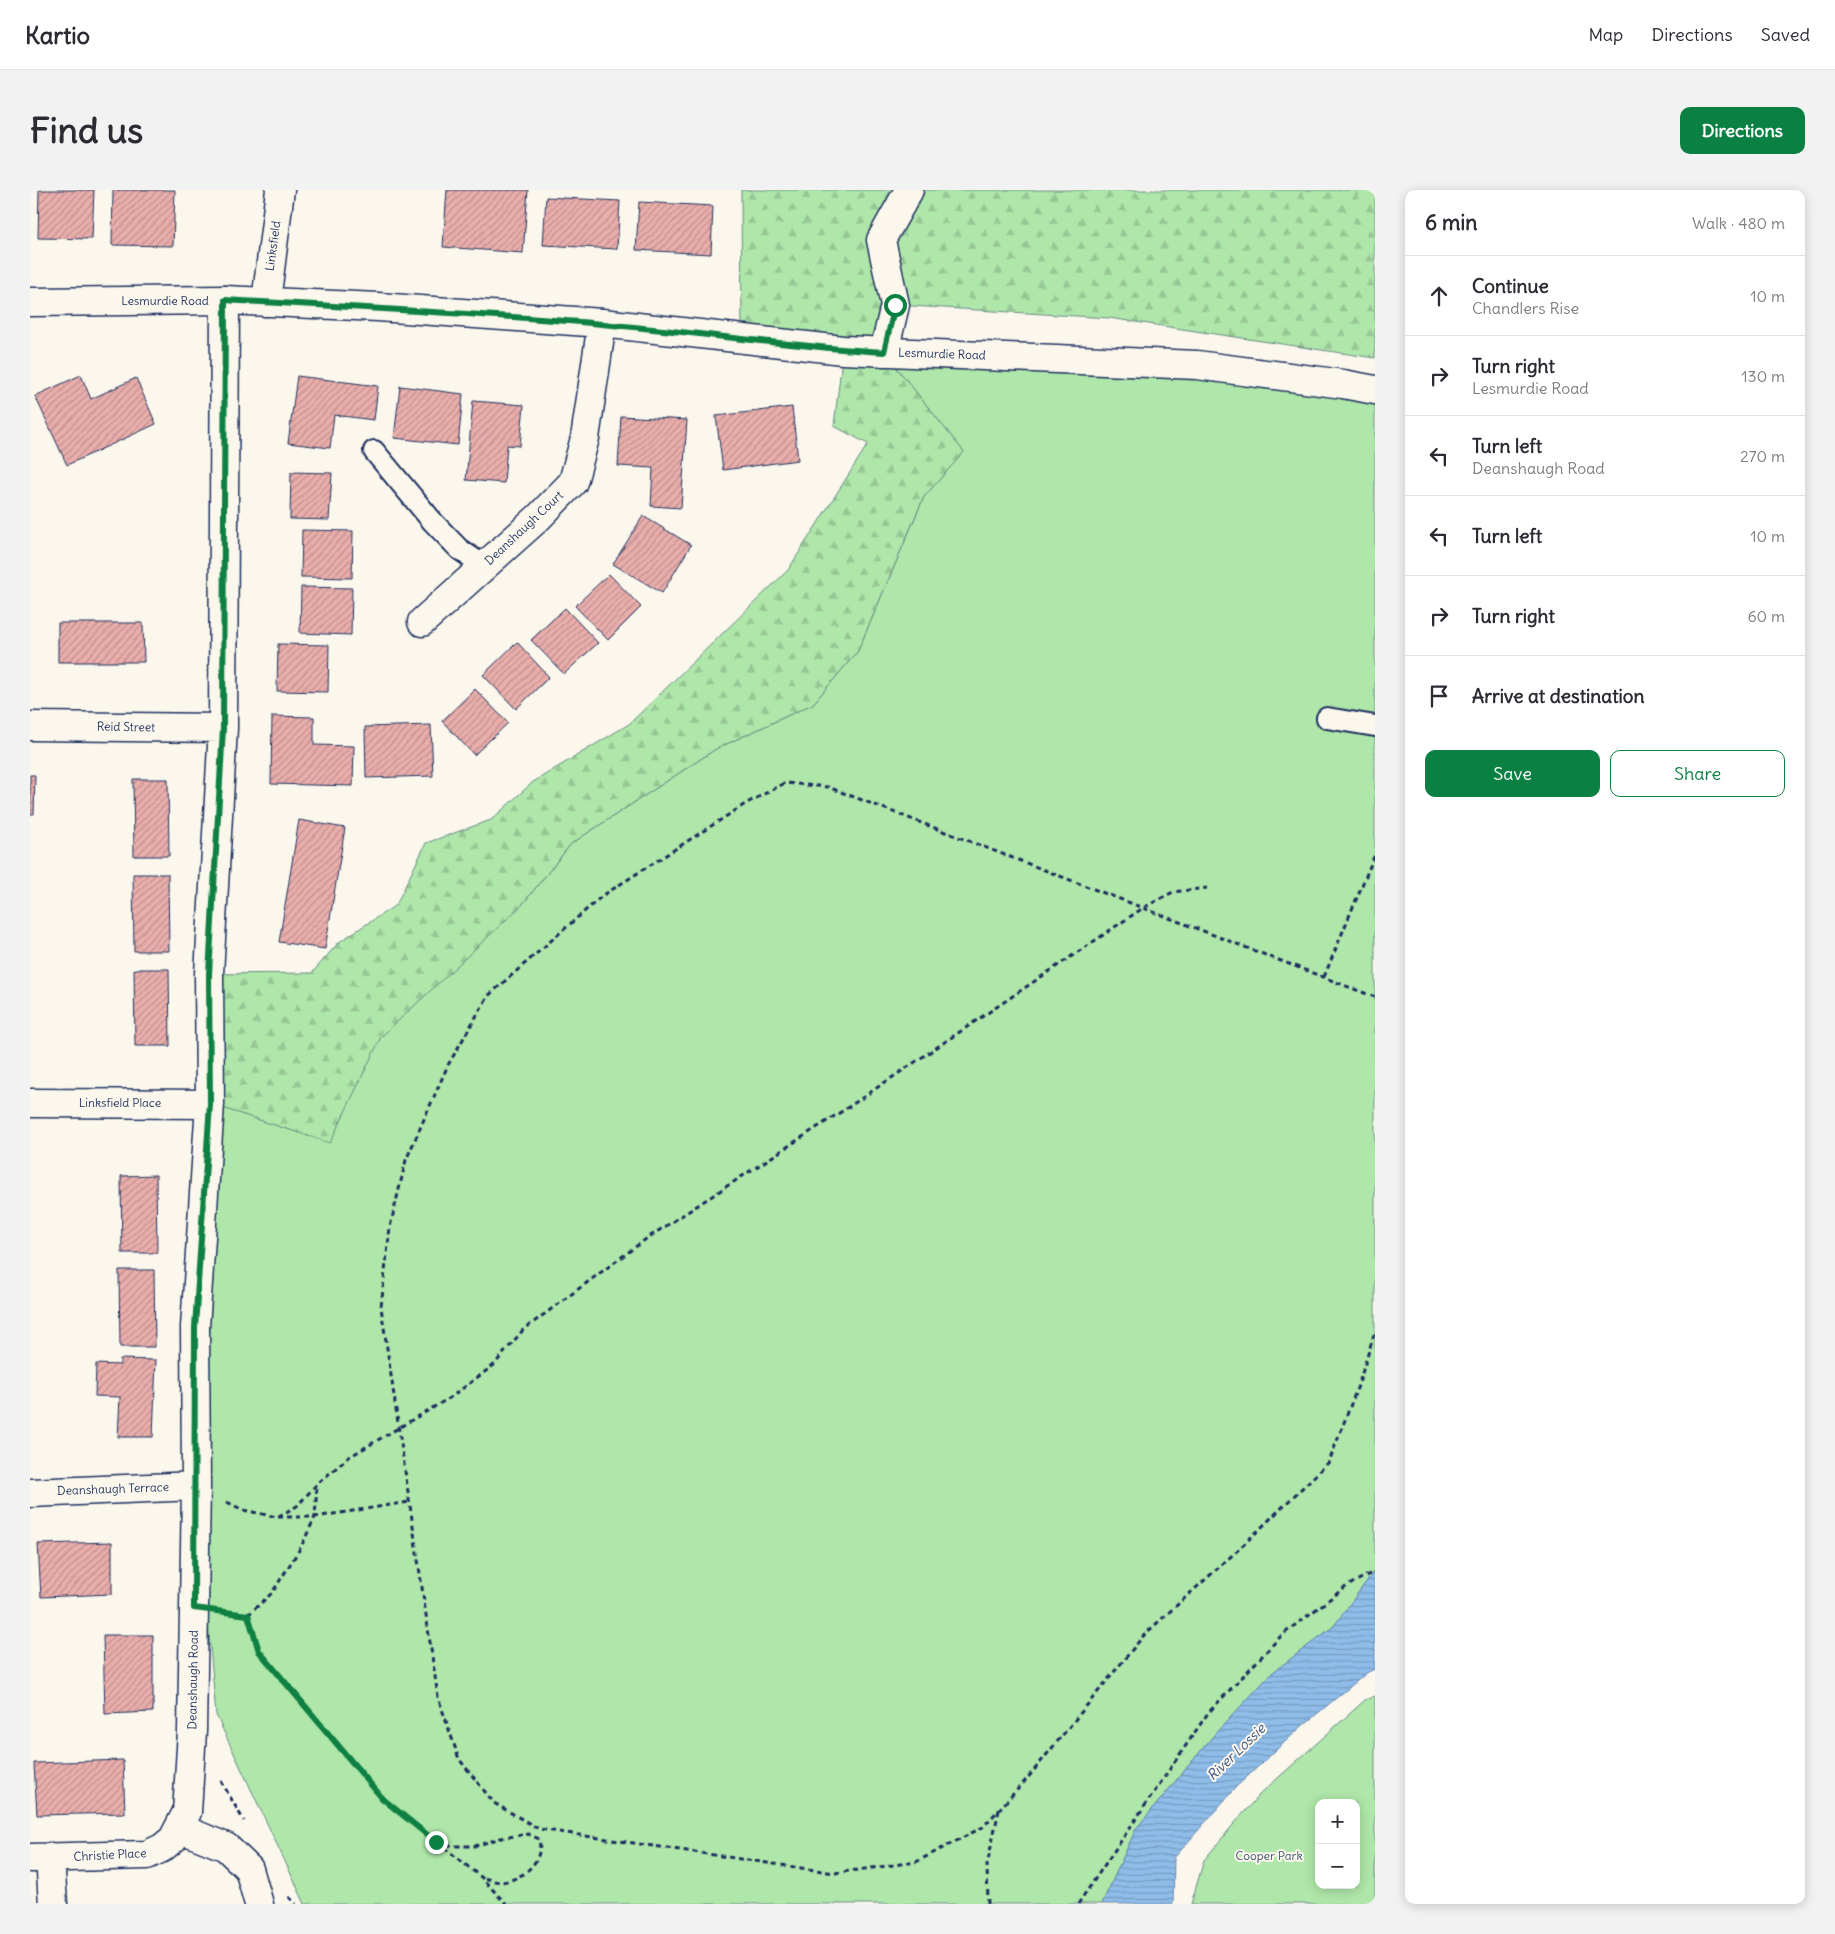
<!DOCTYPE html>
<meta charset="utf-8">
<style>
:root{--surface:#fff;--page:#f2f2f3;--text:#2b2b33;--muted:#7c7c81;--line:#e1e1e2;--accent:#0b8043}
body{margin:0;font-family:Delius,sans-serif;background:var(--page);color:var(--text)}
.controls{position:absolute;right:15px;bottom:15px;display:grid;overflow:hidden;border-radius:10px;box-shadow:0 2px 12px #0003}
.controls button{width:45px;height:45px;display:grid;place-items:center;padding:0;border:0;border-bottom:1px solid var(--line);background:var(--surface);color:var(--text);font:25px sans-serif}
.stop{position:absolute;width:15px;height:15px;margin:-11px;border:4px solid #0b8043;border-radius:50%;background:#fff}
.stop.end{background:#0b8043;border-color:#fff;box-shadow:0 1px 5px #0008}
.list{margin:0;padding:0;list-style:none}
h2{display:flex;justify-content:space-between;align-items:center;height:65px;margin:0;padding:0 20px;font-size:21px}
h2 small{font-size:16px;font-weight:400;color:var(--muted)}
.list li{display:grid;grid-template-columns:32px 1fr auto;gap:15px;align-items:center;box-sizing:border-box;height:80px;padding:0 20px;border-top:1px solid var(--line)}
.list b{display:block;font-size:19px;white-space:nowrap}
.list p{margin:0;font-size:16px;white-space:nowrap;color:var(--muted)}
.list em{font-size:16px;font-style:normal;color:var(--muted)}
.actions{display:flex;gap:10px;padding:15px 20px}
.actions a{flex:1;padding:11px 0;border:1px solid var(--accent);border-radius:10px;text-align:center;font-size:18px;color:var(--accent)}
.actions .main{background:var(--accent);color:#fff}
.icon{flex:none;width:28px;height:28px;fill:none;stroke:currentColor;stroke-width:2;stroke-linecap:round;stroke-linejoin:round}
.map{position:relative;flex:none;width:1345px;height:1714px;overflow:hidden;border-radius:10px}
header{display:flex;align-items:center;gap:30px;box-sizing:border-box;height:70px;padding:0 25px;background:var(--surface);border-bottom:1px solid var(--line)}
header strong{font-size:24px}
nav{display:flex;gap:28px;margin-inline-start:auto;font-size:18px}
.intro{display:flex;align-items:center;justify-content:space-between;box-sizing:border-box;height:120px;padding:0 30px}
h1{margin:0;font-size:35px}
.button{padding:12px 22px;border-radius:10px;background:var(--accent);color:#fff;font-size:18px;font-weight:700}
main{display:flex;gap:30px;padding:0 30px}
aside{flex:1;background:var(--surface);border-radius:10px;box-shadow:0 2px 12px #0003}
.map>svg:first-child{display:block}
.forest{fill:url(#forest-firs);stroke:#658a84}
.park{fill:#afe6a9;stroke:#658a84;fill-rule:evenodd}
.water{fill:url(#water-rules);stroke:#6184b1}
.building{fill:url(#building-hatch);stroke:#1b2f5e}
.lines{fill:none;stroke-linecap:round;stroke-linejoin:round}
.lane-casing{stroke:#1b2f5e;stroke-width:24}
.street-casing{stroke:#1b2f5e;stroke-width:31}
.secondary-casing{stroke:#1b2f5e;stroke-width:31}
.path{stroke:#1b2f5e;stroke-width:3;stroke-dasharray:5 4;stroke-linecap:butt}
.lane{stroke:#fbf7ec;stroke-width:20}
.street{stroke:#fbf7ec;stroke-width:28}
.secondary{stroke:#fbf7ec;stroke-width:28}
.route{stroke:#0b8043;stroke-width:6}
.labels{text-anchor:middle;stroke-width:4;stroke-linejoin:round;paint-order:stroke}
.street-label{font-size:12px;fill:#1b2f5e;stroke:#fbf7ec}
.park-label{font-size:12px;fill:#39546d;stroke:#fbf7ec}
.water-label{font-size:14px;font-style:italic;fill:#385281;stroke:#fbf7ec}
</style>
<header>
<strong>Kartio</strong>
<nav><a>Map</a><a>Directions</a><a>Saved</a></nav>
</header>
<div class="intro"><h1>Find us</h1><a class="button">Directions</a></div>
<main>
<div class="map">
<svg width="1345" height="1714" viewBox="0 0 1345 1714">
<defs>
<pattern id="forest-firs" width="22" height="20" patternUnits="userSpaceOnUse" patternTransform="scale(1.25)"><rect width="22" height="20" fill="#afe6a9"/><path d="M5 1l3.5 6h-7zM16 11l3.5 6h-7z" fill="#96c694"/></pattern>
<pattern id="water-rules" width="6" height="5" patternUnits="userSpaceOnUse" patternTransform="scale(1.25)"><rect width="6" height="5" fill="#8fbde9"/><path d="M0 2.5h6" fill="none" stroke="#749ac0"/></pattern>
<pattern id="building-hatch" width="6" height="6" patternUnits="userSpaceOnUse" patternTransform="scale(1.25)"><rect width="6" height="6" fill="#eaaeab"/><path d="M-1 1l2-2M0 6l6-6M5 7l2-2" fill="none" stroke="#bd8e8e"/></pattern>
</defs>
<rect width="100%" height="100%" fill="#fbf7ec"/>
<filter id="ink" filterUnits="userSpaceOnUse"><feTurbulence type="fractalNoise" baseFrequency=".02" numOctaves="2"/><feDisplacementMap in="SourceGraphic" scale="10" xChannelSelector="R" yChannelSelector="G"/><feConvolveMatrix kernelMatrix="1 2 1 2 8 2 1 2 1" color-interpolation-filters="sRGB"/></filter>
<g filter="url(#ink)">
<!-- forest -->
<path class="forest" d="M711 0H1345V168L1079 128 865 115 854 162 935 262 926 293 894 307 828 461 783 514 686 559 541 654 492 715 280 1024 180 914 179 784 282 783 309 752 366 715 396 653 461 630 503 592 599 534 758 380 838 254 804 236 813 160 712 149Z"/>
<!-- park -->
<path class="park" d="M854 162 1345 200V1380L1304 1436 1242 1483 1184 1545 1106 1639 1072 1714H275L186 1525 166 1296 180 914 300 953 351 847 492 715 541 654 686 559 783 514 828 461 894 307 934 262Z
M1345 1506V1714H1161L1174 1670 1203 1635 1229 1605 1335 1510ZM1289 1613H1326V1695H1289Z"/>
<!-- water -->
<path class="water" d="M1345 1380V1479L1338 1482 1271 1537 1206 1597 1144 1668 1143 1714H1072L1106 1639 1184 1545 1242 1483 1304 1436Z"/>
<!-- building -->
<path class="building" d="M9 0H64L62 49 8 48Z
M83 0H145L143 56 82 55Z
M417 0H498L493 63 413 57Z
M516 7 590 11 587 59 513 55Z
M609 12 683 16 681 64 606 60Z
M51 185 61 209 106 188 126 234 37 275 5 206Z
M267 186 348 196 344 230 304 225 300 258 258 253Z
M370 196 433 204 428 255 364 248Z
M443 211 494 215 490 256 477 255 474 293 436 290Z
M762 217 768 270 693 280 686 226Z
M591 226 657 230 651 318 621 316 623 278 588 276Z
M261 282 302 283 299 330 260 329Z
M613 326 661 355 632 403 583 374Z
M272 340 323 341 322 388 271 387Z
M579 384 611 417 578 450 545 416Z
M271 397 322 398 321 445 270 443Z
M535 418 568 453 534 484 501 450Z
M28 433H113L114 472H28Z
M487 452 519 487 486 519 453 485Z
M248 454 299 455 298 502 247 501Z
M445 499 478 533 444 565 412 531Z
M242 526 284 527V555L324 556 323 596 241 594Z
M401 535 403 586 336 588 335 537Z
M0 585H5L4 624H0Z
M103 589H138L139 666H104Z
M269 630 315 638 295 759 249 752Z
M103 684H138L139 761H104Z
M104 779H139L140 856H105Z
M126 985 127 1063H92L91 986Z
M89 1080H124L125 1157H90Z
M90 1169 126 1170 123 1247H88L90 1207 65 1206 66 1174 90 1175Z
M82 1352V1404L11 1407 8 1354Z
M73 1445H123V1522L75 1524Z
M93 1570 95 1623 7 1625 4 1573Z"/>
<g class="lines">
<defs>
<path id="lane" d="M344 261 403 332 429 359 454 376
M1297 528 1345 536"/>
<path id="street" d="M236 112 250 0
M854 162 865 115 851 50 879 0
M392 432 508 328 543 292 555 248 572 133
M0 536 193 538
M0 913 180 914
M0 1303 166 1296
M149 1638 196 1657 219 1679 229 1714
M20 1667 23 1714
M0 1668 117 1665 132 1658 143 1649 157 1622 162 1541 166 1296 165 1137 180 914 179 784 193 538 195 110"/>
<path id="secondary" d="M0 112 195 110 348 117 572 133 813 160 1167 175 1313 194 1345 200"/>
</defs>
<!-- lane casing -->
<use href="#lane" class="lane-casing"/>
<!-- street casing -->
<use href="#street" class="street-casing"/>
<!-- secondary casing -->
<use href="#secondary" class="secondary-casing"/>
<!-- path -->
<path class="path" d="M1294 787 1345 664
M1345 807 798 597 755 593 717 613 572 706 458 806 418 875 376 970 360 1037 351 1117 408 1507 429 1569 464 1613 509 1639 805 1683 886 1672 953 1637 996 1590 1115 1444 1208 1360 1299 1272 1329 1193 1345 1141
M197 1312 213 1320 247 1327 267 1316 287 1294 319 1267 421 1207 464 1175 493 1140 616 1049 820 916 1113 718 1143 702 1177 698
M248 1327H285L379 1312
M194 1422 218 1425 229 1461 353 1609 451 1687 476 1714
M218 1425 242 1403 271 1357 285 1327 287 1295
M191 1591 214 1631
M408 1652 423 1656H445L471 1648 498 1644 509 1649C514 1672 493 1689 472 1692 465 1692 458 1689 452 1687
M259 1707 266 1714
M958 1714 957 1675 969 1620
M1048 1714 1178 1523 1252 1445 1317 1396 1345 1381"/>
<!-- lane -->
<use href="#lane" class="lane"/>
<!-- street -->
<use href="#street" class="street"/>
<!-- secondary -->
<use href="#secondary" class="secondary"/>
</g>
</g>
<g class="lines" filter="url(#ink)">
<!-- route -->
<path class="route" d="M406 1652 353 1609 229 1461 218 1425 164 1418 165 1137 180 914 179 784 193 538 195 110C321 117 447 123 572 134 666 142 760 157 854 162L865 115"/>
</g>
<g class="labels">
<!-- street labels -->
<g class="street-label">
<text transform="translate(243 56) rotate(-82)" y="4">Linksfield</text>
<text x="135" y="115">Lesmurdie Road</text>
<text transform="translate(912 164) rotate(2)" y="4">Lesmurdie Road</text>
<text transform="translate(494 338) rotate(-43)" y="4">Deanshaugh Court</text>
<text transform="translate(96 537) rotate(1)" y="4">Reid Street</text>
<text x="90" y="917">Linksfield Place</text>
<text transform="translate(83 1299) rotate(-2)" y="4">Deanshaugh Terrace</text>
<text transform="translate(163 1490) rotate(-89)" y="4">Deanshaugh Road</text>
<text transform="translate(80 1665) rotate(-3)" y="4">Christie Place</text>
</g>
<!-- park labels -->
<g class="park-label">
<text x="1239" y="1670">Cooper Park</text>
</g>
<!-- water labels -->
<g class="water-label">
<text transform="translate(1206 1562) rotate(-44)" y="5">River Lossie</text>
</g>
</g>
</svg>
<div class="controls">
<button>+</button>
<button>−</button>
</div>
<div class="stop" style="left:865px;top:115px"></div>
<div class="stop end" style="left:406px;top:1652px"></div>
</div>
<aside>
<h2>6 min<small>Walk · 480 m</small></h2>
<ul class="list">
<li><svg class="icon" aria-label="ahead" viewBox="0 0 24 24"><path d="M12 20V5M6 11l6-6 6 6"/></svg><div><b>Continue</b><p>Chandlers Rise</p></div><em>10 m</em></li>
<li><svg class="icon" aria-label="right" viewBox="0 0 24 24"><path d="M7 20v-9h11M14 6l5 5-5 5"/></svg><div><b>Turn right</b><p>Lesmurdie Road</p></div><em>130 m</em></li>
<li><svg class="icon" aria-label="left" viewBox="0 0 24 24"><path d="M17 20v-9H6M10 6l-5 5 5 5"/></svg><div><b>Turn left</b><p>Deanshaugh Road</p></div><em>270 m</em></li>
<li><svg class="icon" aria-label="left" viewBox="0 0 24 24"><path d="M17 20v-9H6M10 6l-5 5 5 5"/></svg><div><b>Turn left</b></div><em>10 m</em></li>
<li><svg class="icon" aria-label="right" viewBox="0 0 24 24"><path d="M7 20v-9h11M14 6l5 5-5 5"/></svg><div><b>Turn right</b></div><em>60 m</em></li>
<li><svg class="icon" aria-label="arrive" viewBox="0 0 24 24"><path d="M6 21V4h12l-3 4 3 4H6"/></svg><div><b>Arrive at destination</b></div></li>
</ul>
<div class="actions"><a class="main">Save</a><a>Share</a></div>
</aside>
</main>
